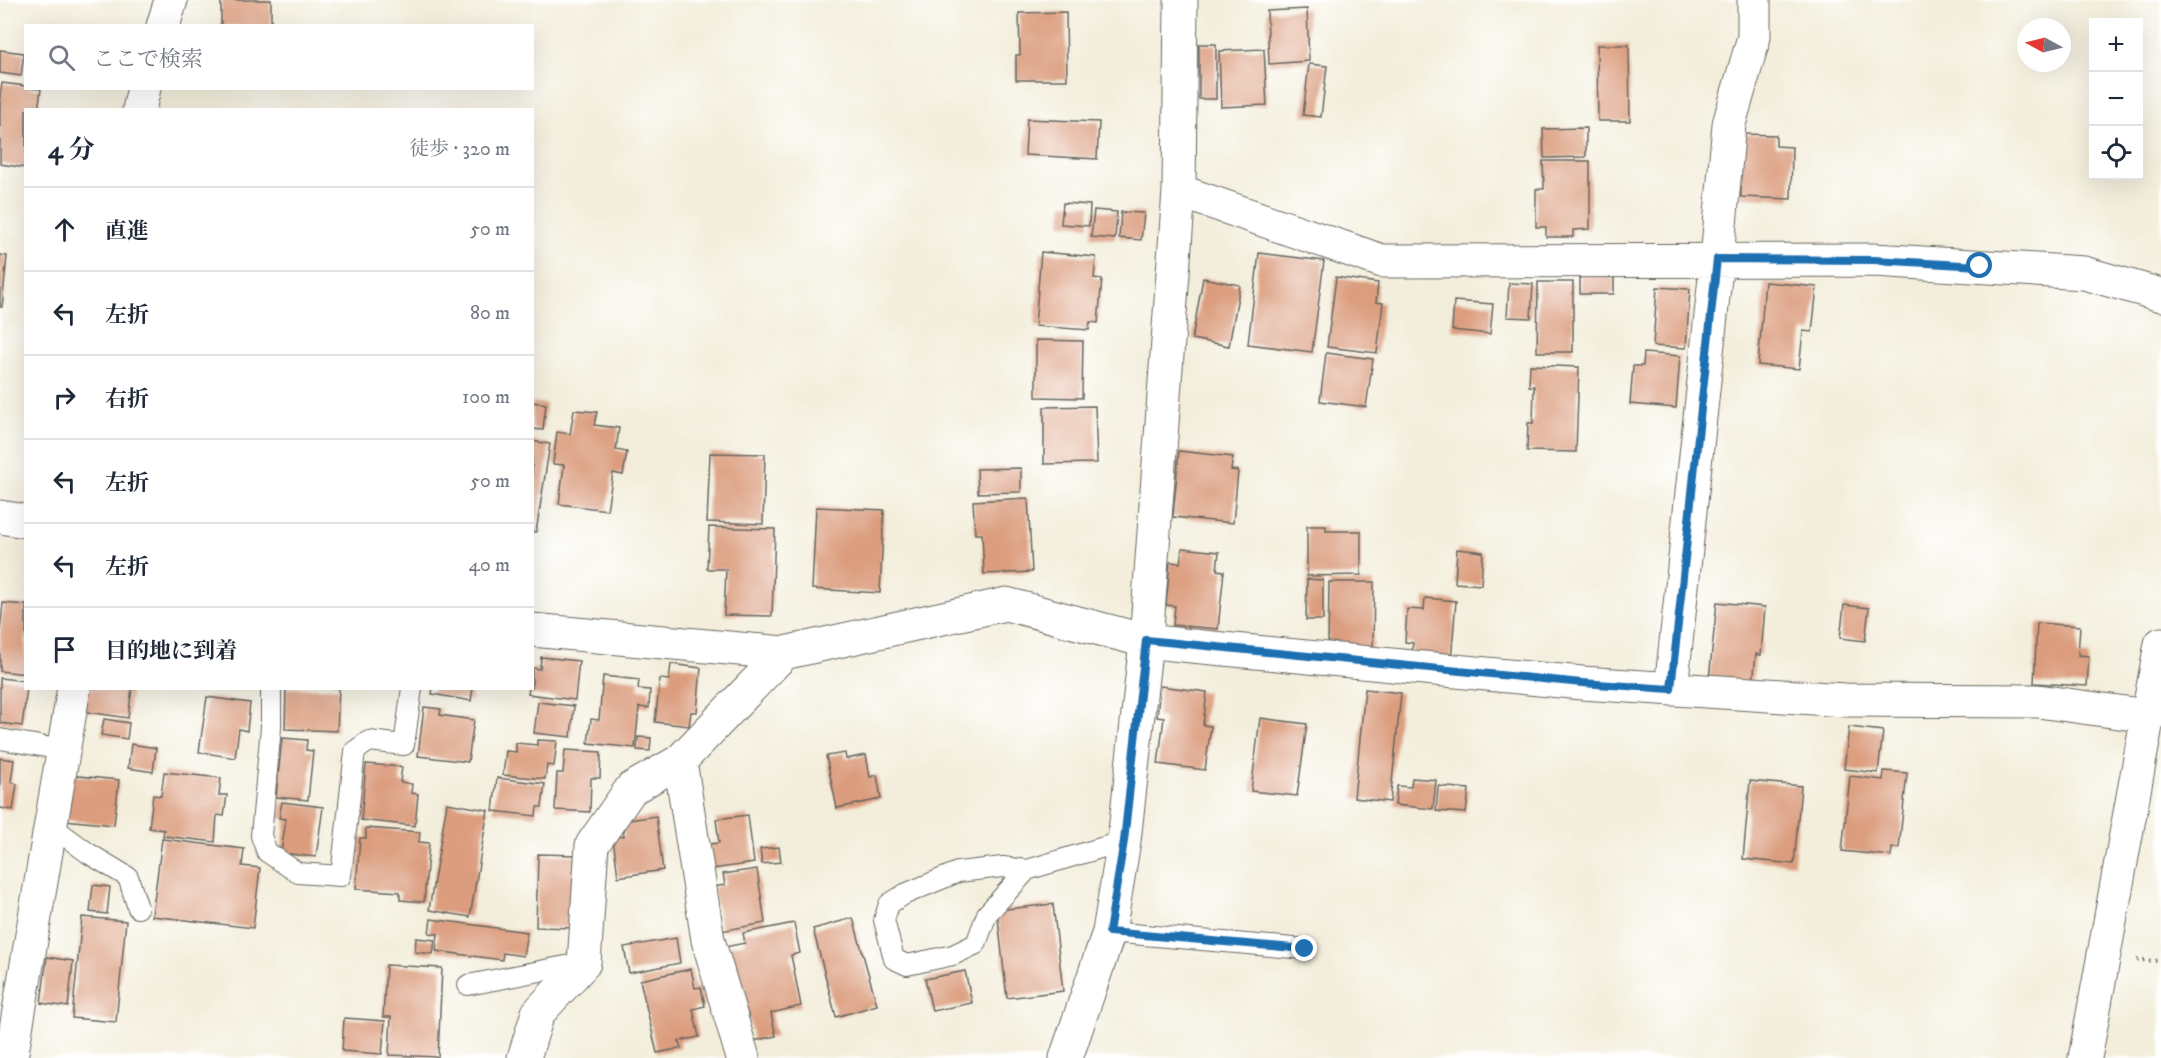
<!DOCTYPE html>
<html lang="ja">
<meta charset="utf-8">
<style>
:root{--surface:#fff;--page:#f2f2f3;--text:#1f2937;--muted:#747a83;--line:#e0e1e3}
body{margin:0;font-family:"IM FELL DW Pica","Noto Serif JP",serif;background:var(--page);color:var(--text)}
.controls{position:absolute;right:18px;top:18px;display:grid;overflow:hidden;border-radius:0px;box-shadow:0 6px 24px #0002}
.controls button{width:54px;height:54px;display:grid;place-items:center;padding:0;border:0;border-bottom:2px solid var(--line);background:var(--surface);color:var(--text);font:30px sans-serif}
.compass{position:absolute;left:2017px;top:18px;width:54px;height:54px;border-radius:50%;background:var(--surface);box-shadow:0 6px 24px #0002;rotate:277deg}
.stop{position:absolute;width:18px;height:18px;margin:-14px;border:4px solid #1f6fb2;border-radius:50%;background:#fff}
.stop.end{background:#1f6fb2;border-color:#fff;box-shadow:0 2px 6px #0008}
.list{margin:0;padding:0;list-style:none}
h2{display:flex;justify-content:space-between;align-items:center;height:78px;margin:0;padding:0 24px;font-size:26px}
h2 small{font-size:20px;font-weight:400;color:var(--muted)}
.list li{display:grid;grid-template-columns:39px 1fr auto;gap:18px;align-items:center;box-sizing:border-box;height:84px;padding:0 24px;border-top:2px solid var(--line)}
.list b{display:block;font-size:22px;white-space:nowrap}
.list em{font-size:20px;font-style:normal;color:var(--muted)}
.icon{flex:none;width:33px;height:33px;fill:none;stroke:currentColor;stroke-width:2;stroke-linecap:round;stroke-linejoin:round}
.map{position:relative;flex:none;width:2161px;height:1058px;overflow:hidden}
.search{position:absolute;background:var(--surface);box-shadow:0 6px 24px #0002;left:24px;top:24px;width:510px;height:66px;display:flex;align-items:center;gap:15px;box-sizing:border-box;padding:0 21px;border-radius:0px;color:var(--muted);font-size:22px}
.panel{position:absolute;background:var(--surface);box-shadow:0 6px 24px #0002;left:24px;top:108px;width:510px;height:582px;border-radius:0px}
.map>svg:first-child{display:block}
.building{fill:#db9d7e}
.lines{fill:none;stroke-linecap:round;stroke-linejoin:round}
.lane-casing{stroke:#67665f;stroke-width:22}
.street-casing{stroke:#67665f;stroke-width:35}
.path{stroke:#67665f;stroke-width:4;stroke-dasharray:1.5 4.5;stroke-linecap:butt}
.lane{stroke:#fff;stroke-width:20}
.street{stroke:#fff;stroke-width:33}
.route{stroke:#1f6fb2;stroke-width:8}
</style>
<div class="map">
<svg width="2161" height="1058" viewBox="0 0 2161 1058">
<rect width="100%" height="100%" fill="#fff"/>
<filter id="ink" filterUnits="userSpaceOnUse"><feTurbulence type="fractalNoise" baseFrequency=".0167" numOctaves="2"/><feDisplacementMap in="SourceGraphic" scale="12" xChannelSelector="R" yChannelSelector="G"/><feConvolveMatrix kernelMatrix="1 2 1 2 8 2 1 2 1" color-interpolation-filters="sRGB"/></filter>
<filter id="wash" filterUnits="userSpaceOnUse"><feTurbulence type="fractalNoise" baseFrequency=".008" numOctaves="4" result="noise"/><feDisplacementMap in="SourceGraphic" scale="24" xChannelSelector="R" yChannelSelector="G"/><feGaussianBlur stdDeviation="1.35" result="paint"/><feColorMatrix in="noise" values="0 0 0 0 0 0 0 0 0 0 0 0 0 0 0 0 0 1.4 0 .05"/><feComposite in="paint" operator="in"/></filter>
<g filter="url(#wash)">
<rect width="100%" height="100%" fill="#f3eedb"/>
<g id="blocks">
<!-- building -->
<path class="building" d="M221 0H271V26H221Z
M1307 9 1309 61 1269 64 1267 11Z
M1066 12 1067 80H1016V55H1020L1019 13Z
M1199 44H1216V99H1199Z
M1597 45H1629L1630 121H1598Z
M1264 49 1267 105 1221 107 1219 51Z
M0 50 24 53 21 76 0 73Z
M1309 64 1327 66 1321 117 1303 115Z
M2 83 26 86V88L41 89 38 110H26V168L0 164V95Z
M1027 119 1099 122 1097 159 1025 155Z
M1586 128V157L1544 158 1543 129Z
M1743 134 1776 135V146L1792 147 1791 199 1741 197V186H1732Z
M1543 161H1590V229L1573 230V237H1546V227H1536V189H1544Z
M1063 203 1090 205 1089 226 1061 224Z
M1094 210 1117 212 1115 239 1091 237Z
M1121 212 1144 213 1141 240 1119 238Z
M1041 252 1096 257 1094 278 1102 279 1098 323 1090 322 1089 330 1035 326Z
M1259 253 1324 261 1312 352 1248 344Z
M0 255 7 256 2 307H0Z
M1580 273 1614 274V294H1580Z
M1336 277 1378 283 1376 302 1383 303 1377 353 1327 347Z
M1203 278 1240 285 1229 346 1192 339Z
M1538 282H1573V352H1537Z
M1765 282 1817 287 1812 332 1803 331 1799 369 1758 365Z
M1509 283 1533 284 1531 318 1507 317Z
M1657 287 1690 289 1686 348 1653 346Z
M1454 301 1493 304 1490 334 1452 330Z
M1036 340 1083 341 1082 398 1036 397Z
M1326 353 1373 359 1366 407 1320 401Z
M1644 353 1680 356 1676 408 1630 404 1633 366H1643Z
M1530 365 1579 367 1576 452 1527 451 1528 423H1533L1534 386H1529Z
M532 402 546 404 543 430 532 429Z
M1095 406 1097 463 1044 464V407Z
M574 410 597 412 594 425 619 428 616 450 627 452 623 475 613 473 607 510 559 504 564 465 553 464 557 432 570 434Z
M532 441 550 444 536 532H532Z
M1179 451 1233 457 1231 470 1238 471 1233 523 1173 517Z
M710 453 765 454 763 524 707 522Z
M1021 468V492L978 493 977 469Z
M1028 498 1032 572 984 574 982 534H975L973 501Z
M816 507 884 510 880 593 812 589Z
M1307 526H1326V531H1361V575L1307 576Z
M709 527 775 529 772 616 724 615 726 569H707Z
M1182 548 1219 552 1217 570 1224 571 1218 629 1173 625 1175 606 1166 605 1170 562 1180 563Z
M1457 549 1483 552 1481 585 1455 583Z
M1307 579 1323 580V620H1306Z
M1329 582H1374L1373 649H1328Z
M1425 598 1456 601 1451 662 1411 660 1413 643 1405 642 1407 609 1424 610Z
M1717 602 1765 607 1761 655 1756 654 1753 683 1709 679Z
M3 603 26 605V674L0 671V631Z
M1844 605 1869 608 1865 641 1840 638Z
M2037 623 2080 626 2078 655 2089 656 2087 686 2034 683Z
M541 657 579 661 575 700 528 694 529 688H532V668L540 669Z
M671 664 701 668 697 712H691L689 726 655 722 660 679 669 680Z
M603 676 639 680 638 689 650 690 649 708 639 707 635 748 588 743 591 719 599 720Z
M0 678 26 681 27 688 22 726 0 723Z
M1160 686 1207 692 1203 725 1211 726 1205 770 1158 764 1164 718 1157 717Z
M84 688H132L128 718 81 711Z
M286 688H339L337 731 285 729Z
M433 688H473L471 701 432 694Z
M1365 689 1401 693 1390 802 1354 798Z
M207 697 250 703 247 731 239 729 235 758 199 752Z
M538 702 574 706 571 737 534 733Z
M424 707 441 709 440 715 474 720 468 762 418 756Z
M1260 718 1307 724 1297 796 1251 791Z
M104 719 129 723 127 739 101 735Z
M1849 727 1883 731 1878 773 1844 769Z
M638 737 651 738 650 751 637 750Z
M282 738 307 740 306 750 313 751 308 800 276 797Z
M537 740 557 741 554 766 547 765 545 779 503 775 506 751 516 752V743L537 745Z
M131 744 156 748 153 772 128 768Z
M565 750 601 752 600 778H591L590 812 555 810 557 773H563Z
M845 753 846 759 866 755 870 777 877 775 881 799 837 808 826 756Z
M0 758 14 760 11 782 17 784 13 810 0 808Z
M366 764 402 767 400 782 412 784 411 793 418 794 415 826 361 820Z
M1884 771 1907 773 1899 848H1892L1891 856 1842 851 1850 776 1883 780Z
M164 772 221 778 219 795H227L224 816 217 815 215 842 163 836 164 830 149 828 153 795 161 796Z
M68 775 119 780 114 825 64 820Z
M497 778 545 784 542 807H537L536 816 493 811Z
M1412 778 1436 780 1433 809 1395 805 1397 786 1411 787Z
M1750 781 1801 786 1794 864 1743 859Z
M1438 786 1469 789 1466 813 1436 811Z
M282 802 323 807 316 857 281 853 286 819 279 818Z
M447 803 488 810 470 917 429 910Z
M748 815 754 863 712 869 709 844 719 843 716 819Z
M656 816 663 870 618 877 613 838 624 836 622 821Z
M366 828 420 832 419 842 429 843 424 902 400 900V892L356 889 360 838H366Z
M162 839 244 849 242 866 260 868 253 928 152 916Z
M779 847 781 862 762 864 760 849Z
M538 854 578 855 577 928 536 927Z
M757 869 765 923 721 931 713 887 725 885 723 874Z
M93 885 110 887 107 914 90 912Z
M1053 904 1063 991 1007 998 997 910Z
M82 917 126 921 116 1022 72 1018Z
M853 918 877 1005 836 1017 813 929Z
M431 919 527 932 523 956 503 953 502 960 436 951 438 934 429 933Z
M794 923 800 953 791 955 801 1006 771 1013 776 1036 753 1041 748 1014 734 986 725 947 745 943 743 933Z
M416 938 435 940 433 954 415 952Z
M676 938 680 963 629 973 624 947Z
M47 957 73 961 68 1007 41 1003Z
M386 965 442 968 438 1057 389 1055 391 1017H383Z
M691 969 695 988 701 987 705 1006 693 1009 699 1037 679 1041 681 1048 657 1053 640 980Z
M965 971 972 1003 932 1011 925 979Z
M344 1018 385 1021 382 1054 342 1051Z"/>
</g>
</g>
<g filter="url(#ink)">
<use href="#blocks" fill-opacity="0" stroke="#67665f" stroke-width="1.5"/>
<g class="lines">
<defs>
<path id="lane" d="M271 688V727L261 836 267 852 298 873 341 876 355 751 369 741 404 745 412 688
M0 739 63 750
M49 824 88 853 128 877 138 908
M1027 870 987 914 976 944 953 955 907 965 894 959 884 920 889 904 905 894 958 872 1003 867 1027 870 1124 841
M1109 932 1305 949
M468 985 581 963"/>
<path id="street" d="M163 26 171 0
M139 110 144 88
M1179 191 1382 261 1874 260 2084 273 2161 295
M0 517 26 521
M532 630 784 653 1006 604 1146 641 1192 646 1582 683 1845 700 2038 701 2148 716
M1671 689 1717 259 1729 124 1754 37V0
M680 761 708 940 743 1058
M11 1058 74 688
M524 1058 538 1013 584 963 592 845 631 789 680 761 784 653
M1066 1058 1109 932 1124 841 1146 641 1179 191 1181 0
M2085 1058 2161 644"/>
</defs>
<!-- lane casing -->
<use href="#lane" class="lane-casing"/>
<!-- street casing -->
<use href="#street" class="street-casing"/>
<!-- path -->
<path class="path" d="M2137 960 2161 961"/>
<!-- lane -->
<use href="#lane" class="lane"/>
<!-- street -->
<use href="#street" class="street"/>
</g>
</g>
<g class="lines" filter="url(#ink)">
<!-- route -->
<path class="route" d="M1305 949 1109 932 1124 841 1146 640 1582 683 1671 689 1717 259 1874 260 1980 266"/>
</g>
</svg>
<div class="controls">
<button>+</button>
<button>−</button>
<button><svg class="icon" aria-label="locate" viewBox="0 0 24 24"><circle cx="12" cy="12" r="6"/><path d="M12 2v4M12 18v4M2 12h4M18 12h4"/></svg></button>
</div>
<svg class="compass" viewBox="-18 -18 36 36"><path d="M0-13l5 13h-10z" fill="#e53935"/><path d="M0 13l5-13h-10z" fill="#747a83"/></svg>
<div class="stop" style="left:1980px;top:266px"></div>
<div class="stop end" style="left:1305px;top:949px"></div>
<div class="search"><svg class="icon" aria-label="search" viewBox="0 0 24 24"><circle cx="10" cy="10" r="6"/><path d="M15 15l6 6"/></svg>ここで検索</div>
<section class="panel">
<h2>4 分<small>徒歩 · 320 m</small></h2>
<ul class="list">
<li><svg class="icon" aria-label="ahead" viewBox="0 0 24 24"><path d="M12 20V5M6 11l6-6 6 6"/></svg><div><b>直進</b></div><em>50 m</em></li>
<li><svg class="icon" aria-label="left" viewBox="0 0 24 24"><path d="M17 20v-9H6M10 6l-5 5 5 5"/></svg><div><b>左折</b></div><em>80 m</em></li>
<li><svg class="icon" aria-label="right" viewBox="0 0 24 24"><path d="M7 20v-9h11M14 6l5 5-5 5"/></svg><div><b>右折</b></div><em>100 m</em></li>
<li><svg class="icon" aria-label="left" viewBox="0 0 24 24"><path d="M17 20v-9H6M10 6l-5 5 5 5"/></svg><div><b>左折</b></div><em>50 m</em></li>
<li><svg class="icon" aria-label="left" viewBox="0 0 24 24"><path d="M17 20v-9H6M10 6l-5 5 5 5"/></svg><div><b>左折</b></div><em>40 m</em></li>
<li><svg class="icon" aria-label="arrive" viewBox="0 0 24 24"><path d="M6 21V4h12l-3 4 3 4H6"/></svg><div><b>目的地に到着</b></div></li>
</ul>
</section>
</div>
